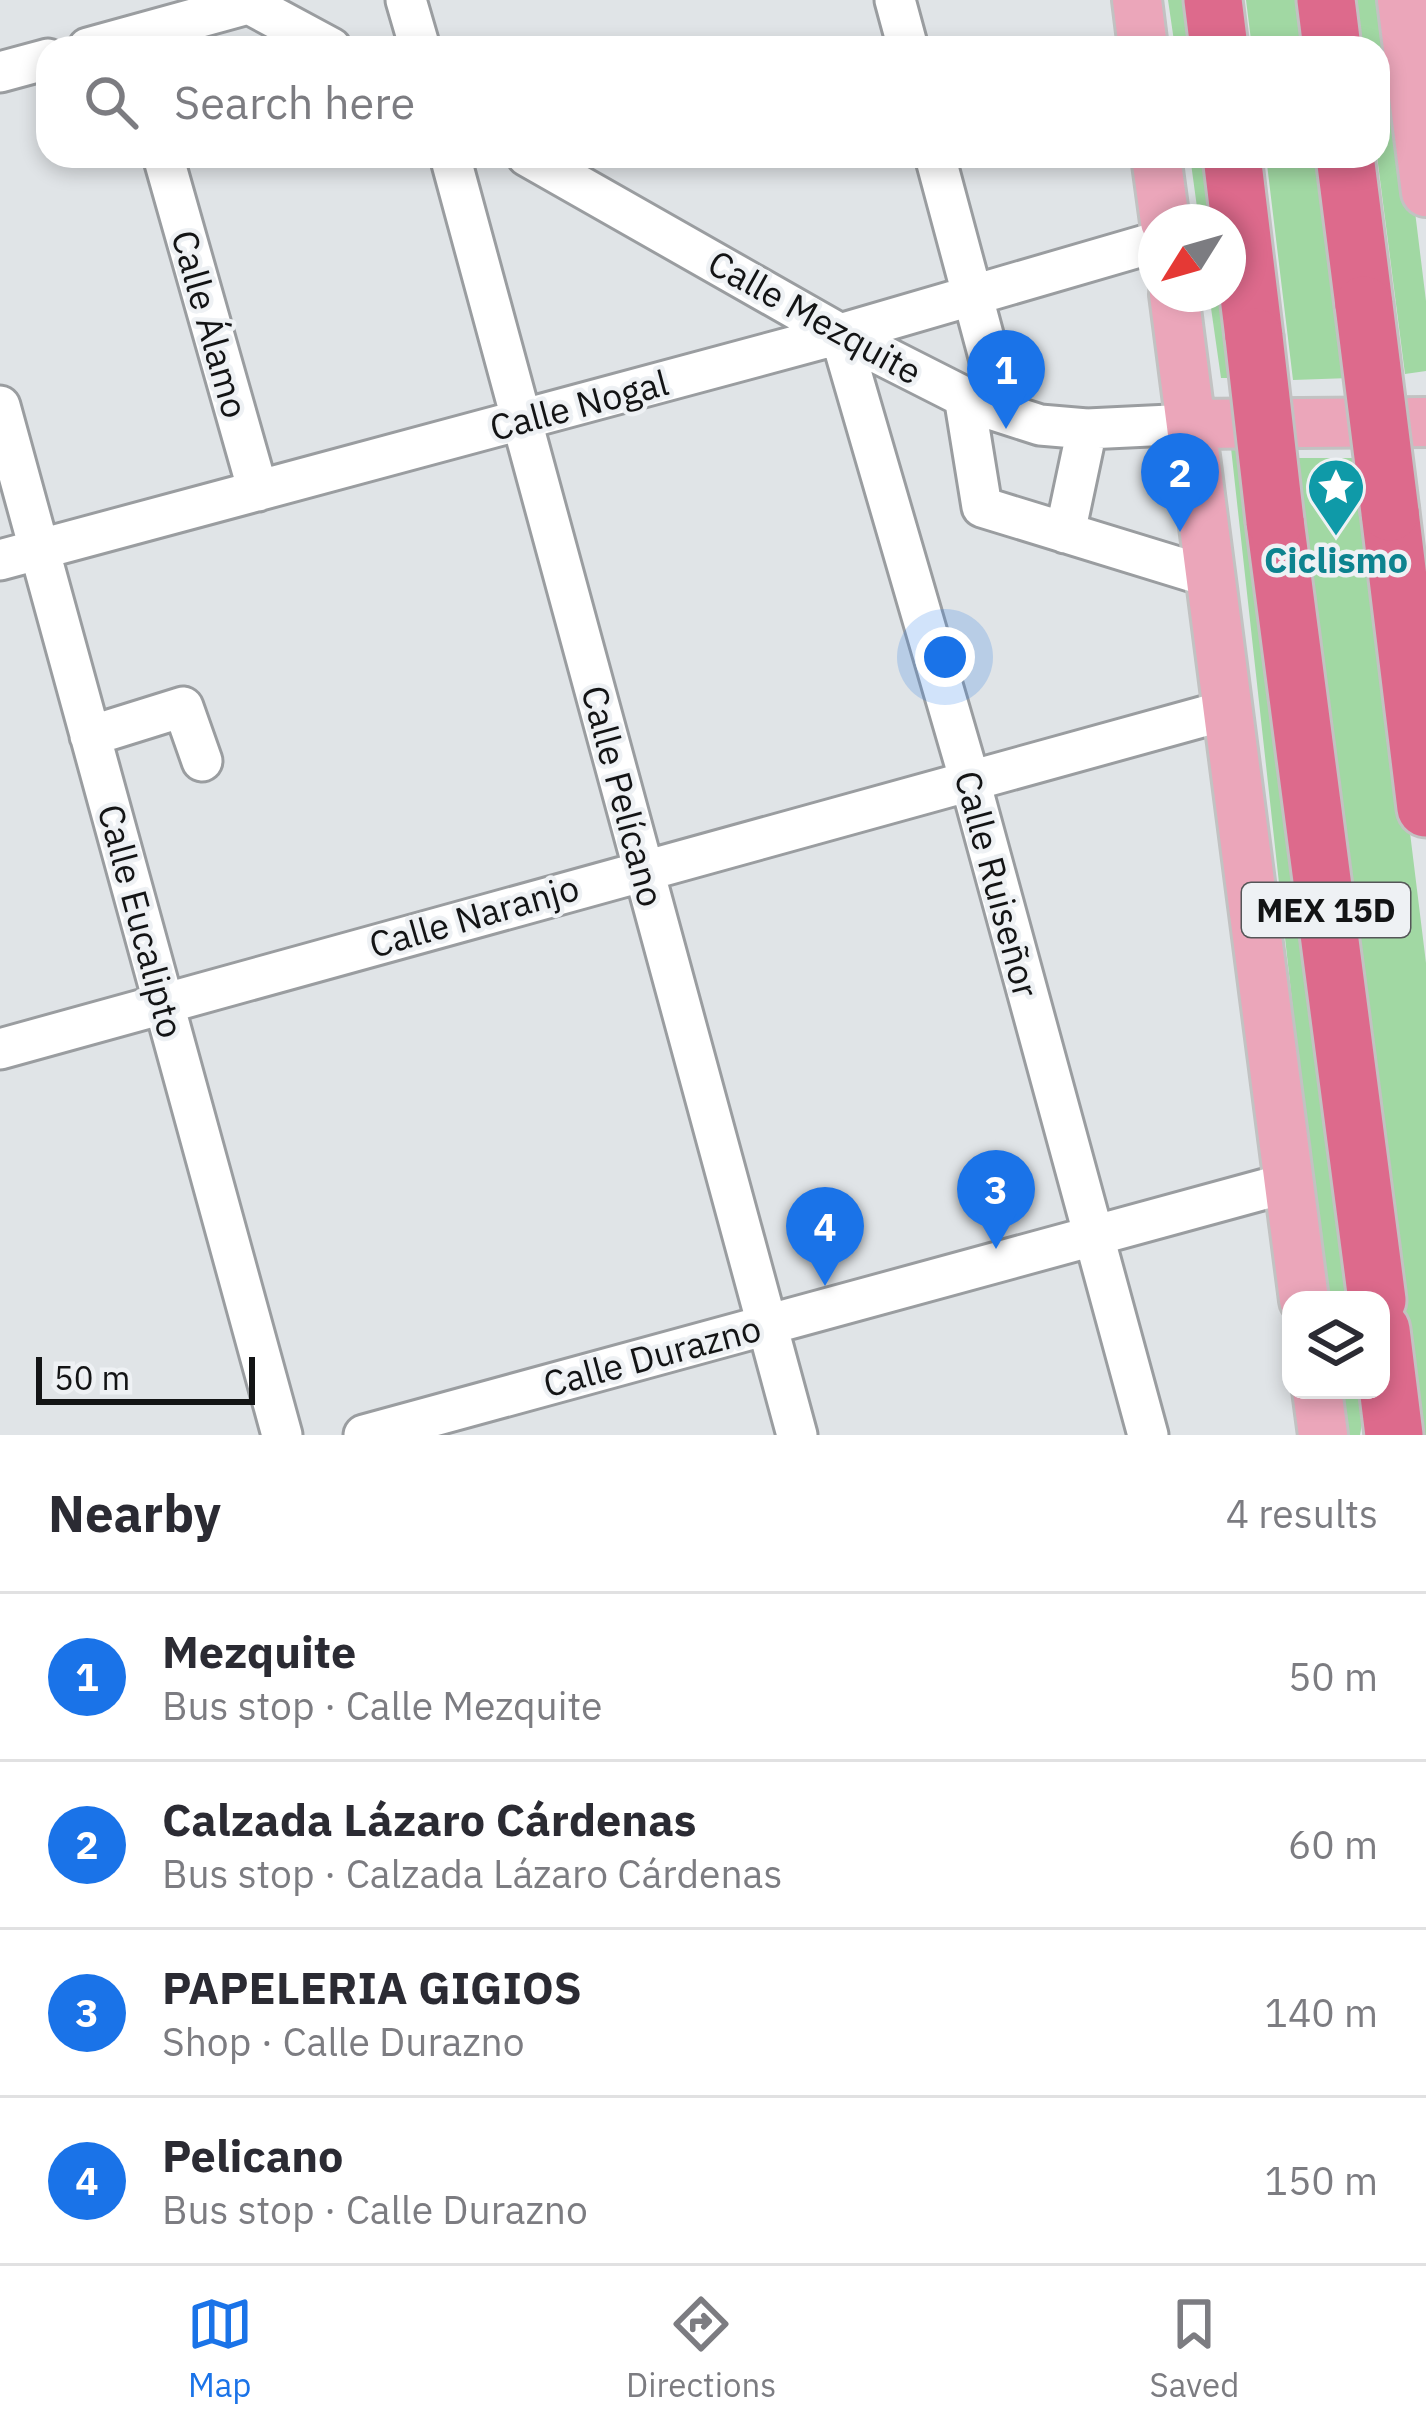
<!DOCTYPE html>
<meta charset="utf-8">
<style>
:root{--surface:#fff;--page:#f2f2f3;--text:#2b2b33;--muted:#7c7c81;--line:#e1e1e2;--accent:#1a73e8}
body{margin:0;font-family:"IBM Plex Sans",sans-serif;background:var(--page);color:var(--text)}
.controls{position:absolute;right:36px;bottom:36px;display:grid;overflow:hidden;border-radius:24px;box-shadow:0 6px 18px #0003}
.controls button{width:108px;height:108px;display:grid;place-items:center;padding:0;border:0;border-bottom:3px solid var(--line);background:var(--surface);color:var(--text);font:60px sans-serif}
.compass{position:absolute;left:1138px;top:204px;width:108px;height:108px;border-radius:50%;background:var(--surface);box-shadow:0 6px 18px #0003;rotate:233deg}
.scale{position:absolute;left:36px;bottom:30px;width:219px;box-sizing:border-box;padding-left:12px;border:6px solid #131415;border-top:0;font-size:33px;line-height:42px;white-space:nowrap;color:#131415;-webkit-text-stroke:9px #eef1f4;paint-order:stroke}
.you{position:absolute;left:945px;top:657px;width:42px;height:42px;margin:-30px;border:9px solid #fff;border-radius:50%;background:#1a73e8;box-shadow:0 0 0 18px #1a73e833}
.badge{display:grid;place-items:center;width:78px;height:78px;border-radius:50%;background:var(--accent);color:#fff;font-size:39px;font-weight:700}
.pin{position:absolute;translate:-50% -99px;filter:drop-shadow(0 3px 6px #0008)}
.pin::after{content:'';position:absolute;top:63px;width:42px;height:36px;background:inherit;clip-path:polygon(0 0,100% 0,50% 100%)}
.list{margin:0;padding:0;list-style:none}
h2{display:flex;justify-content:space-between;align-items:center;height:156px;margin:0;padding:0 48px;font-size:51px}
h2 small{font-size:39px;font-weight:400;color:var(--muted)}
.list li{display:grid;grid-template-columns:78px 1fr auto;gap:36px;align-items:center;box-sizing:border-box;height:168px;padding:0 48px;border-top:3px solid var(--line)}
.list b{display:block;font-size:45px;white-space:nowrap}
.list p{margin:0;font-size:39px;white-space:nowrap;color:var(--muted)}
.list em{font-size:39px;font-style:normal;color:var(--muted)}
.icon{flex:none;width:66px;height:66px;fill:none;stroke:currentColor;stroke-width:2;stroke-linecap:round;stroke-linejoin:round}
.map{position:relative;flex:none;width:1426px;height:1435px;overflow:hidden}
.search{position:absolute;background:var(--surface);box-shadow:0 6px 18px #0003;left:36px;right:36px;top:36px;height:132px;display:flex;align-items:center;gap:30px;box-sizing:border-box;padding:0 42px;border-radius:36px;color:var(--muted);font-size:45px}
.sheet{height:828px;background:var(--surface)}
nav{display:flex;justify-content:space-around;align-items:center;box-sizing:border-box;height:168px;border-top:3px solid var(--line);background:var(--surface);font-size:33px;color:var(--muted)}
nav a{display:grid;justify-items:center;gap:6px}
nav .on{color:var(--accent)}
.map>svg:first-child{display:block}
.green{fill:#a1d8a3}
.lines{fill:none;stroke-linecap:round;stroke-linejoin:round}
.minor-casing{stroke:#9a9da0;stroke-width:45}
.major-casing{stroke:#c2c2c2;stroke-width:54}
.highway-casing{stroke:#c2c2c2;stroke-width:63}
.minor{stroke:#fff;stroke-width:39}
.major{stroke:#eba6ba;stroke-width:48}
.highway{stroke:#dd6a8c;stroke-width:57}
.highway-bridge-casing{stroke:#c2c2c2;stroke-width:63;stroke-linecap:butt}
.highway-bridge{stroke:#dd6a8c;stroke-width:57}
.labels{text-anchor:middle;stroke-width:9;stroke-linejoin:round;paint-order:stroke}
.shield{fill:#eef1f4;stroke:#555658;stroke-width:3}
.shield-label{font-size:33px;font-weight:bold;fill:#131415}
.street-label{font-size:36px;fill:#131415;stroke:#eef1f4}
.culture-label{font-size:36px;font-weight:bold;fill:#0d838f;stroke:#eef1f4}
</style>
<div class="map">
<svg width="1426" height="1435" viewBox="0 0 1426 1435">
<rect width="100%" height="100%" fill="#e0e4e7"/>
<!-- green -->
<path class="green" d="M1168 0H1199L1204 48H1175Z
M1246 0H1303L1309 48H1252Z
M1356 0H1389L1426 301V371L1405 374 1377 156 1378 48H1362Z
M1190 156H1216L1223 222H1199Z
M1266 156H1322L1350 378 1293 380Z
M1209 294H1228L1240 378H1221Z
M1231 448 1252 450 1367 1300H1325Z
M1298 458H1364L1426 963V1435H1420Z
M1335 1390H1368L1360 1435H1339Z"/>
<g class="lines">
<defs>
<path id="minor" d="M242 0 331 48
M406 0 420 48
M895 0 908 48
M88 48 262 0
M0 72 48 59
M163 156 258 491
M450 156 797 1435
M527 156 840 334 984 407 1040 425 1087 429 1191 424
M935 156 1004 413
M840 334 970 781 1148 1435
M964 396 982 507 1210 577
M0 406 282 1435
M1065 533 1087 429
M0 560 840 334 1156 242
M90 736 183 707 202 761
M0 1049 1227 710
M364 1435 1287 1183"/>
<path id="major" d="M1137 0 1143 48
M1402 0 1426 192
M1156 156 1165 222
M1174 294 1304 1300
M1191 424 1426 422
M1317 1390 1323 1435"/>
<path id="highway" d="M1213 0 1219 48
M1326 0 1332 48
M1232 156 1254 337
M1345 156 1364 305
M1390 512 1426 808
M1275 521 1377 1300
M1381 1330 1394 1435"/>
</defs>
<!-- minor casing -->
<use href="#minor" class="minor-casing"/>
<!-- major casing -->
<use href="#major" class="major-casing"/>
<!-- highway casing -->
<use href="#highway" class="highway-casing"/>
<!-- minor -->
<use href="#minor" class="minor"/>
<!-- major -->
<use href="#major" class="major"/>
<!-- highway -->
<use href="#highway" class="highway"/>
<defs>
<path id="highway-bridge" d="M1364 305 1390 512
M1254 337 1275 521"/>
</defs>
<!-- highway-bridge casing -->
<use href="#highway-bridge" class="highway-bridge-casing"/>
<!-- highway-bridge -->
<use href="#highway-bridge" class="highway-bridge"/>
</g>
<!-- icons -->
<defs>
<symbol id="sight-pin" viewBox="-11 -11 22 30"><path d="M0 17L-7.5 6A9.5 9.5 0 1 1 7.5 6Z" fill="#0f9aa8" stroke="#eef1f4"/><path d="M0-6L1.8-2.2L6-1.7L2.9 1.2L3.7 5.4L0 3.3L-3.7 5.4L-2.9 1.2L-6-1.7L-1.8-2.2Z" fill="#fff"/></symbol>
</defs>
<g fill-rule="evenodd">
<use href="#sight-pin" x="1303" y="454" width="66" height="90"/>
</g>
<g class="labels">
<!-- shield labels -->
<rect class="shield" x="1242" y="883" width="168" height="54" rx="9"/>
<g class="shield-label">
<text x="1326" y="922">MEX 15D</text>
</g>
<!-- street labels -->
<g class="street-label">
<text transform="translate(815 317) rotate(29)" y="13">Calle Mezquite</text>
<text transform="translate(210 324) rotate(74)" y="13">Calle Álamo</text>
<text transform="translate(579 405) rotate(-15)" y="13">Calle Nogal</text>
<text transform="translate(623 796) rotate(75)" y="13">Calle Pelícano</text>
<text transform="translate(997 884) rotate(75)" y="13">Calle Ruiseñor</text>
<text transform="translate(474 916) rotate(-16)" y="13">Calle Naranjo</text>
<text transform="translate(141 921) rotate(75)" y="13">Calle Eucalipto</text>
<text transform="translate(652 1356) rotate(-15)" y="13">Calle Durazno</text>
</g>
<!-- culture labels -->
<g class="culture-label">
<text x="1336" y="573">Ciclismo</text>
</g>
</g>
</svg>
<div class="controls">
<button><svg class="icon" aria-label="layers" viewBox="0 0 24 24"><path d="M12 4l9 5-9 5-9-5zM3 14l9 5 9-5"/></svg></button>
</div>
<svg class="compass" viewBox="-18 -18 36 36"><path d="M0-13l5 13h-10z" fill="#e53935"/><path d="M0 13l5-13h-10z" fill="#7c7c81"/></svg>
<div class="scale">50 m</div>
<div class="you"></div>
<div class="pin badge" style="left:1006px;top:429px">1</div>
<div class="pin badge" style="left:1180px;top:532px">2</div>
<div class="pin badge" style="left:996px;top:1249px">3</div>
<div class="pin badge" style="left:825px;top:1286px">4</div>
<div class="search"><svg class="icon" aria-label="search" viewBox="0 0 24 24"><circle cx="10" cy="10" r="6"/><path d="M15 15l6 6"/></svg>Search here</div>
</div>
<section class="sheet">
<h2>Nearby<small>4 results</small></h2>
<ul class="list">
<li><span class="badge">1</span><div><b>Mezquite</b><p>Bus stop · Calle Mezquite</p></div><em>50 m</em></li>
<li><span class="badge">2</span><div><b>Calzada Lázaro Cárdenas</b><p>Bus stop · Calzada Lázaro Cárdenas</p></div><em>60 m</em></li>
<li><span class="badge">3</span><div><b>PAPELERIA GIGIOS</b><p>Shop · Calle Durazno</p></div><em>140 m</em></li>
<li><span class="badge">4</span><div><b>Pelicano</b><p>Bus stop · Calle Durazno</p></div><em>150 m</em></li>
</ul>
</section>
<nav>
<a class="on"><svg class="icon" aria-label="map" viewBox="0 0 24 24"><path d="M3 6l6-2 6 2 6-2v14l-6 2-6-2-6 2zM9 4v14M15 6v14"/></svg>Map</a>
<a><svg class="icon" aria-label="directions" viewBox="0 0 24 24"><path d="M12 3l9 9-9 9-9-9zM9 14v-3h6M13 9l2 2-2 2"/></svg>Directions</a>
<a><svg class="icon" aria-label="saved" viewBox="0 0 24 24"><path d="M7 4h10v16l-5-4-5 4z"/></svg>Saved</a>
</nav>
